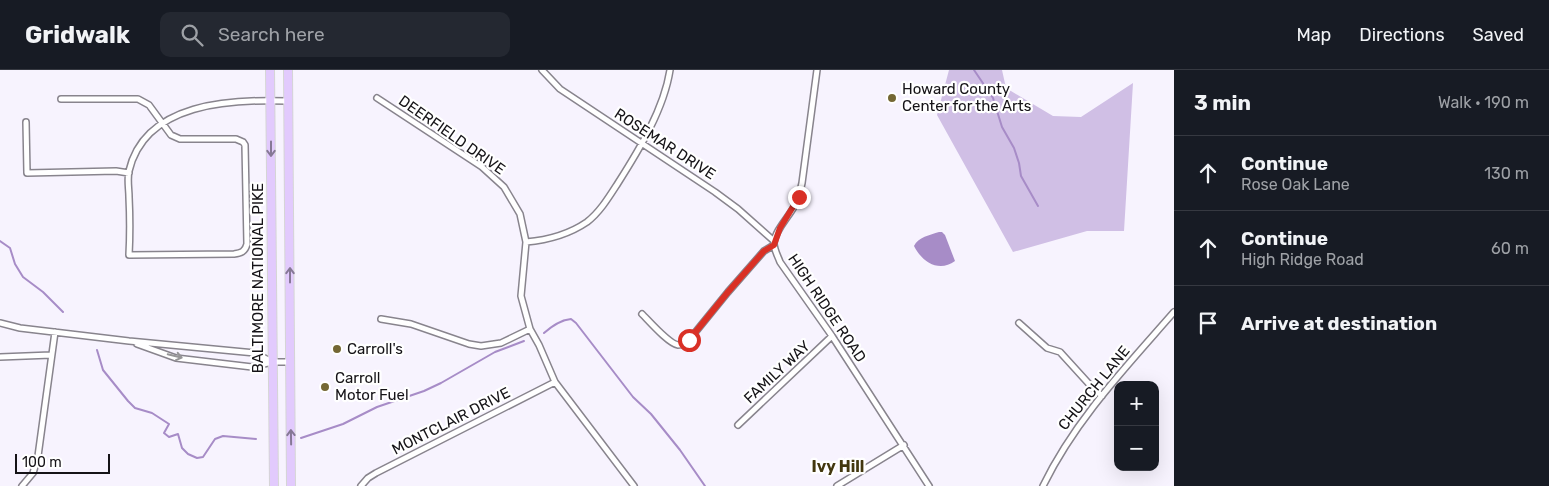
<!DOCTYPE html>
<meta charset="utf-8">
<style>
:root{--surface:#171b24;--page:#242831;--text:#f1f3f6;--muted:#9ea1a6;--line:#363941}
body{margin:0;font-family:Rubik,sans-serif;background:var(--page);color:var(--text)}
.controls{position:absolute;right:15px;bottom:15px;display:grid;overflow:hidden;border-radius:10px;box-shadow:0 5px 20px #0002}
.controls button{width:45px;height:45px;display:grid;place-items:center;padding:0;border:0;border-bottom:1px solid var(--line);background:var(--surface);color:var(--text);font:25px sans-serif}
.scale{position:absolute;left:15px;bottom:12px;width:95px;box-sizing:border-box;padding-left:5px;border:2px solid #151317;border-top:0;font-size:14px;line-height:18px;white-space:nowrap;color:#151317;-webkit-text-stroke:4px #fff;paint-order:stroke}
.stop{position:absolute;width:15px;height:15px;margin:-11px;border:4px solid #d93025;border-radius:50%;background:#fff}
.stop.end{background:#d93025;border-color:#fff;box-shadow:0 1px 5px #0008}
.list{margin:0;padding:0;list-style:none}
h2{display:flex;justify-content:space-between;align-items:center;height:65px;margin:0;padding:0 20px;font-size:21px}
h2 small{font-size:16px;font-weight:400;color:var(--muted)}
.list li{display:grid;grid-template-columns:32px 1fr auto;gap:15px;align-items:center;box-sizing:border-box;height:75px;padding:0 20px;border-top:1px solid var(--line)}
.list b{display:block;font-size:19px;white-space:nowrap}
.list p{margin:0;font-size:16px;white-space:nowrap;color:var(--muted)}
.list em{font-size:16px;font-style:normal;color:var(--muted)}
.icon{flex:none;width:28px;height:28px;fill:none;stroke:currentColor;stroke-width:2;stroke-linecap:round;stroke-linejoin:round}
.map{position:relative;flex:none;width:1174px;height:416px;overflow:hidden}
header{display:flex;align-items:center;gap:30px;box-sizing:border-box;height:70px;padding:0 25px;background:var(--surface);border-bottom:1px solid var(--line)}
header strong{font-size:24px}
nav{display:flex;gap:28px;margin-inline-start:auto;font-size:18px}
.search{width:350px;height:45px;background:var(--page);display:flex;align-items:center;gap:12px;box-sizing:border-box;padding:0 18px;border-radius:10px;color:var(--muted);font-size:19px}
main{display:flex}
aside{flex:1;background:var(--surface)}
.map>svg:first-child{display:block}
.green{fill:#d0bfe5}
.water{fill:#a78cc7}
.lines{fill:none;stroke-linecap:round;stroke-linejoin:round}
.stream{stroke:#a78cc7;stroke-width:2}
.minor-casing{stroke:#88848d;stroke-width:8}
.primary-casing{stroke:#d5d5d5;stroke-width:10}
.minor{stroke:#fff;stroke-width:5}
.primary{stroke:#e2cafd;stroke-width:8}
.oneway{stroke:#867896}
.oneway2{stroke:#969597}
.route{stroke:#d93025;stroke-width:6}
.poi-dot{fill:#746734;stroke:#fff;stroke-width:2}
.labels{text-anchor:middle;stroke-width:4.5;stroke-linejoin:round;paint-order:stroke}
.poi-label{font-size:15px;fill:#151317;stroke:#fff;text-anchor:start}
.street-label{font-size:15px;fill:#151317;stroke:#fff}
.neighbourhood-label{font-size:16px;font-weight:bold;fill:#43380f;stroke:#fff}
</style>
<header>
<strong>Gridwalk</strong>
<div class="search"><svg class="icon" aria-label="search" viewBox="0 0 24 24"><circle cx="10" cy="10" r="6"/><path d="M15 15l6 6"/></svg>Search here</div>
<nav><a>Map</a><a>Directions</a><a>Saved</a></nav>
</header>
<main>
<div class="map">
<svg width="1174" height="416" viewBox="0 0 1174 416">
<rect width="100%" height="100%" fill="#f7f3fe"/>
<!-- green -->
<path class="green" d="M949 0H1002L1006 18 1053 46 1081 47 1133 13 1124 161H1087L1013 182 937 45Z"/>
<!-- water -->
<path class="water" d="M939 162H942L945 165 955 191C939 203 922 192 914 176 918 167 930 165 939 162Z"/>
<g class="lines">
<!-- stream -->
<path class="stream" d="M974 0 993 28 1002 57 1014 78 1019 93 1021 106 1038 136
M0 171 10 178 15 194 23 207 43 222 63 242
M544 263C552 256 560 250 571 249L576 253 633 327 651 344 680 380 705 416
M97 280 103 300 128 331 135 338 152 343 169 354 164 363 169 367 178 364 182 378 188 384 197 388 203 387 215 369 223 366 256 369
M301 368 343 354 377 337 424 321 441 313 495 282 524 271"/>
<defs>
<path id="minor" d="M542 0 560 19 715 122 738 139 774 171
M817 0 802 113C800 121 799 128 795 135 789 147 775 160 774 173 774 180 778 186 780 192L832 266 929 416
M377 28 482 97 504 117 520 144 526 172 521 226 530 259 539 275 555 312 634 416
M61 29H138L149 35 171 65 180 69H236L243 72 245 75 247 174C245 182 241 183 234 184L129 185C130 166 130 147 129 127 129 119 127 109 129 101 145 32 232 29 288 31
M26 52 27 103 116 101 129 103
M526 172C549 170 568 165 587 152 600 142 609 127 618 113 639 80 664 39 670 0
M642 244C649 251 669 274 678 275 682 275 686 273 689 270L728 222 764 181 774 175
M381 249 411 254 469 274 481 276 501 273 530 259
M0 253 20 258 129 271 255 283 272 292
M1019 253 1047 278 1060 282 1090 315 1102 326
M137 274 176 288 252 297 272 292H290
M0 287 51 285
M738 355 832 266
M22 416 33 403 38 386 55 262
M361 416 368 408 376 403 555 312
M837 416 904 375
M1043 416C1075 350 1126 297 1174 242"/>
<path id="primary" d="M270 0 274 416
M288 0 291 416"/>
</defs>
<!-- minor casing -->
<use href="#minor" class="minor-casing"/>
<!-- primary casing -->
<use href="#primary" class="primary-casing"/>
<!-- minor -->
<use href="#minor" class="minor"/>
<!-- primary -->
<use href="#primary" class="primary"/>
</g>
<!-- one-way arrows -->
<defs><path id="oneway-shaft" d="M-6 0H5M1.5-3L5.5 0L1.5 3" fill="none" stroke-width="1.6" stroke-linecap="round" stroke-linejoin="round" transform="scale(1.25)"/></defs>
<g class="oneway">
<use href="#oneway-shaft" transform="translate(271 79) rotate(90)"/>
<use href="#oneway-shaft" transform="translate(290 205) rotate(-90)"/>
<use href="#oneway-shaft" transform="translate(291 367) rotate(-91)"/>
</g>
<use class="oneway2" href="#oneway-shaft" transform="translate(175 286) rotate(14)"/>
<g class="lines">
<!-- route -->
<path class="route" d="M689 270 728 222 764 181 774 175 780 158 799 127"/>
</g>
<!-- markers -->
<g class="poi-dot">
<circle cx="892" cy="28" r="5"/>
<circle cx="337" cy="279" r="5"/>
<circle cx="325" cy="317" r="5"/>
</g>
<g class="labels">
<!-- poi labels -->
<g class="poi-label">
<text x="902" y="24">Howard County<tspan x="902" dy="17">Center for the Arts</tspan></text>
<text x="347" y="284">Carroll's</text>
<text x="335" y="313">Carroll<tspan x="335" dy="17">Motor Fuel</tspan></text>
</g>
<!-- street labels -->
<g class="street-label">
<text transform="translate(452 65) rotate(35)" y="5">DEERFIELD DRIVE</text>
<text transform="translate(665 74) rotate(33)" y="5">ROSEMAR DRIVE</text>
<text transform="translate(258 208) rotate(-90)" y="5">BALTIMORE NATIONAL PIKE</text>
<text transform="translate(827 238) rotate(56)" y="5">HIGH RIDGE ROAD</text>
<text transform="translate(777 302) rotate(-43)" y="5">FAMILY WAY</text>
<text transform="translate(1094 318) rotate(-51)" y="5">CHURCH LANE</text>
<text transform="translate(451 351) rotate(-27)" y="5">MONTCLAIR DRIVE</text>
</g>
<!-- neighbourhood labels -->
<g class="neighbourhood-label">
<text x="838" y="402">Ivy Hill</text>
</g>
</g>
</svg>
<div class="controls">
<button>+</button>
<button>−</button>
</div>
<div class="scale">100 m</div>
<div class="stop" style="left:689px;top:270px"></div>
<div class="stop end" style="left:799px;top:127px"></div>
</div>
<aside>
<h2>3 min<small>Walk · 190 m</small></h2>
<ul class="list">
<li><svg class="icon" aria-label="ahead" viewBox="0 0 24 24"><path d="M12 20V5M6 11l6-6 6 6"/></svg><div><b>Continue</b><p>Rose Oak Lane</p></div><em>130 m</em></li>
<li><svg class="icon" aria-label="ahead" viewBox="0 0 24 24"><path d="M12 20V5M6 11l6-6 6 6"/></svg><div><b>Continue</b><p>High Ridge Road</p></div><em>60 m</em></li>
<li><svg class="icon" aria-label="arrive" viewBox="0 0 24 24"><path d="M6 21V4h12l-3 4 3 4H6"/></svg><div><b>Arrive at destination</b></div></li>
</ul>
</aside>
</main>
